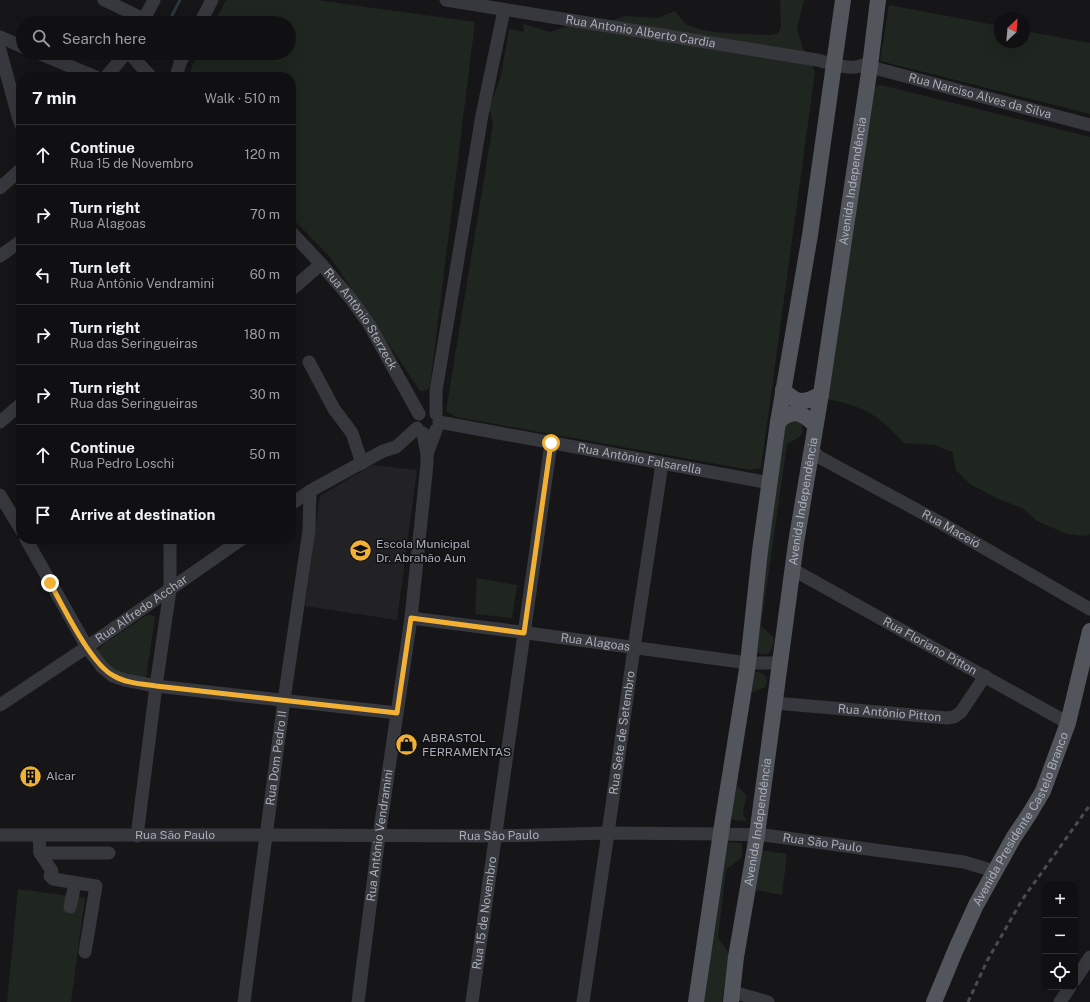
<!DOCTYPE html>
<meta charset="utf-8">
<style>
:root{--surface:#101012;--page:#1e1e20;--text:#f1f3f6;--muted:#9c9d9f;--line:#303032}
body{margin:0;font-family:"Public Sans",sans-serif;background:var(--page);color:var(--text)}
.controls{position:absolute;right:12px;bottom:12px;display:grid;overflow:hidden;border-radius:8px;box-shadow:0 4px 16px #0002}
.controls button{width:36px;height:36px;display:grid;place-items:center;padding:0;border:0;border-bottom:1px solid var(--line);background:var(--surface);color:var(--text);font:20px sans-serif}
.compass{position:absolute;left:994px;top:12px;width:36px;height:36px;border-radius:50%;background:var(--surface);box-shadow:0 4px 16px #0002;rotate:26deg}
.stop{position:absolute;width:12px;height:12px;margin:-9px;border:3px solid #f2b134;border-radius:50%;background:#fff}
.stop.end{background:#f2b134;border-color:#fff;box-shadow:0 1px 4px #0008}
.list{margin:0;padding:0;list-style:none}
h2{display:flex;justify-content:space-between;align-items:center;height:52px;margin:0;padding:0 16px;font-size:17px}
h2 small{font-size:13px;font-weight:400;color:var(--muted)}
.list li{display:grid;grid-template-columns:26px 1fr auto;gap:12px;align-items:center;box-sizing:border-box;height:60px;padding:0 16px;border-top:1px solid var(--line)}
.list b{display:block;font-size:15px;white-space:nowrap}
.list p{margin:0;font-size:13px;white-space:nowrap;color:var(--muted)}
.list em{font-size:13px;font-style:normal;color:var(--muted)}
.icon{flex:none;width:22px;height:22px;fill:none;stroke:currentColor;stroke-width:2;stroke-linecap:round;stroke-linejoin:round}
.map{position:relative;flex:none;width:1090px;height:1002px;overflow:hidden}
.search{position:absolute;background:var(--surface);box-shadow:0 4px 16px #0002;left:16px;top:16px;width:280px;height:44px;display:flex;align-items:center;gap:10px;box-sizing:border-box;padding:0 14px;border-radius:22px;color:var(--muted);font-size:15px}
.panel{position:absolute;background:var(--surface);box-shadow:0 4px 16px #0002;left:16px;top:72px;width:280px;height:472px;border-radius:16px}
.map>svg:first-child{display:block}
.built{fill:#222225}
.green{fill:#1e261f}
.lines{fill:none;stroke-linecap:round;stroke-linejoin:round}
.stream{stroke:#2c353c;stroke-width:3}
.minor{stroke:#37383d;stroke-width:13}
.major{stroke:#53555c;stroke-width:16}
.rail{stroke:#4a4c52;stroke-width:3;stroke-dasharray:5 4;stroke-linecap:butt}
.route{stroke:#f2b134;stroke-width:5}
.labels{text-anchor:middle;stroke-width:3;stroke-linejoin:round;paint-order:stroke}
.street-label{font-size:12px;fill:#a8adb8;stroke:#111113}
.poi-label{font-size:12px;fill:#a8adb8;stroke:#111113;text-anchor:start}
</style>
<div class="map">
<svg width="1090" height="1002" viewBox="0 0 1090 1002">
<rect width="100%" height="100%" fill="#161618"/>
<!-- built -->
<path class="built" d="M372 465 417 470 397 620 305 606 320 496Z"/>
<!-- green -->
<path class="green" d="M226 0H316L475 22 430 386 427 390 420 391 330 257 291 217V77H189L192 66 199 53H289V23H214Z
M780 0H804L797 29 803 48 815 72 761 468 750 470 456 417 446 411 493 124 489 108 501 76 509 29 524 32 523 24 550 32 591 18 610 21 625 16 658 18 675 11C678 15 682 20 685 23 702 35 750 34 771 35L778 33 781 27Z
M889 5 1000 26V42H1024V31L1090 43V114L880 61Z
M881 85 1090 137V534L1084 536 1067 534 1037 521 1022 508 996 498 970 484 956 470 952 451H949L935 445 904 443C894 433 884 421 871 414 858 406 842 402 827 399L824 392 844 285 851 238 852 219 858 180 859 166 874 87Z
M799 420C809 436 798 437 787 444L761 626 774 638C773 650 770 658 756 652L782 424 784 422Z
M477 578 517 585 512 618 475 614Z
M149 614 155 617 146 678 113 672 96 651 105 643Z
M752 671 762 673 766 676 767 682 765 687 751 693 737 785 746 795 743 815 746 819V821L727 819Z
M723 842 742 843V857L726 870 718 937 729 954 722 1002H701Z
M761 850 787 854 782 895 756 890Z
M18 889 85 898 71 1002H7Z"/>
<g class="lines">
<!-- stream -->
<path class="stream" d="M168 23 180 0"/>
<!-- minor -->
<g class="minor">
<path d="M104 0 144 19"/>
<path id="s1" d="M446 0 817 60C830 63 851 71 863 65L1090 125"/>
<path d="M142 23 154 0"/>
<path d="M200 23 212 0"/>
<path d="M0 37 23 47"/>
<path d="M0 50 18 116 21 125"/>
<path d="M38 53 96 77"/>
<path d="M129 53 151 77"/>
<path d="M106 77 126 53"/>
<path d="M176 77 180 63 185 53"/>
<path d="M0 188 21 169"/>
<path id="s2" d="M291 232 321 264 351 299 369 324 419 414"/>
<path d="M0 256 21 241"/>
<path d="M291 290 321 264"/>
<path d="M309 362 334 409 352 433 362 463"/>
<path d="M436 414V391L482 115 504 10"/>
<path d="M0 422 21 404"/>
<path id="s3" d="M439 422 770 483"/>
<path id="s4" d="M812 449 819 457 941 523 1090 609"/>
<path d="M427 454 436 430"/>
<path d="M0 495 21 530"/>
<path d="M291 504 310 491 383 451 396 447 417 428"/>
<path d="M26 539 87 647 102 667 113 676 125 680 156 686 397 713"/>
<path id="s5" d="M792 569 1068 723"/>
<path id="s6" d="M411 618 505 630 748 663H780"/>
<path id="s7" d="M775 703 947 718 954 717 961 712 985 676"/>
<path id="s8" d="M0 705 87 647 242 539"/>
<path id="s9" d="M0 835H267L494 836 608 833 721 834 764 835 964 862 994 871"/>
<path d="M39 835 40 853 52 871 50 876 53 879 96 886 85 952"/>
<path d="M137 836 156 686 170 590V539"/>
<path d="M40 853H109"/>
<path d="M70 907 75 884"/>
<path d="M1075 980 1090 957"/>
<path d="M733 992 768 1002"/>
<path id="s10" d="M244 1002 284 700 309 530 310 491"/>
<path id="s11" d="M358 1002 379 836 411 618 427 464V454L423 433"/>
<path id="s12" d="M472 1002 551 443"/>
<path id="s13" d="M583 1002 608 833 634 648 662 464"/>
<path d="M1060 1002 1070 987"/>
</g>
<!-- major -->
<g class="major">
<path d="M783 390C797 404 804 404 821 394"/>
<path d="M778 422C792 408 802 412 815 425"/>
<path d="M696 1002 723 819 748 663 760 551 778 422 810 235 843 0"/>
<path id="s14" d="M731 1002 736 957 757 835 796 543 821 394 870 66 878 0"/>
<path id="s15" d="M934 1002 956 949 976 905 1014 837 1030 813 1043 791 1068 723 1090 631"/>
</g>
<!-- rail -->
<path class="rail" d="M968 1002 987 961 1022 900 1090 805"/>
</g>
<g class="lines">
<!-- route -->
<path class="route" d="M50 583C63 606 91 665 114 676 126 683 142 684 156 686L397 713 411 618 524 633 551 443"/>
</g>
<!-- icons -->
<defs>
<symbol id="school-disc" viewBox="-11 -11 22 22"><circle r="9.5" fill="#f2b134" stroke="#111113"/><path d="M0-5L7-2L0 1L-7-2ZM-4 1L0 2.5L4 1V4Q0 6-4 4Z" fill="#111"/></symbol>
<symbol id="shop-disc" viewBox="-11 -11 22 22"><circle r="9.5" fill="#f2b134" stroke="#111113"/><path d="M-5-2.5h2.3a2.7 3.5 0 0 1 5.4 0H5L5.5 6h-11ZM-1.5-2.5h3a1.5 2.3 0 0 0-3 0Z" fill="#111"/></symbol>
<symbol id="building-disc" viewBox="-11 -11 22 22"><circle r="9.5" fill="#f2b134" stroke="#111113"/><path d="M-4-6H4V6H1V3H-1V6H-4ZM-2.5-4.3h1.7v1.8h-1.7ZM.8-4.3h1.7v1.8H.8ZM-2.5-1h1.7V.8h-1.7ZM.8-1h1.7V.8H.8Z" fill="#111"/></symbol>
</defs>
<g fill-rule="evenodd">
<use href="#school-disc" x="348" y="538" width="25" height="25"/>
<use href="#shop-disc" x="394" y="732" width="25" height="25"/>
<use href="#building-disc" x="18" y="764" width="25" height="25"/>
</g>
<g class="labels">
<!-- street labels -->
<g class="street-label">
<text dy="4" stroke="none"><textPath href="#s1" startOffset="197">Rua Antonio Alberto Cardia</textPath></text>
<text dy="4" stroke="none"><textPath href="#s1" startOffset="544">Rua Narciso Alves da Silva</textPath></text>
<text dy="4" stroke="none"><textPath href="#s14" startOffset="830">Avenida Independência</textPath></text>
<text dy="4" stroke="none"><textPath href="#s2" startOffset="112">Rua Antônio Sterzeck</textPath></text>
<text dy="4" stroke="none"><textPath href="#s3" startOffset="204">Rua Antônio Falsarella</textPath></text>
<text dy="4" stroke="none"><textPath href="#s14" startOffset="506">Avenida Independência</textPath></text>
<text dy="4" stroke="none"><textPath href="#s4" startOffset="161">Rua Maceió</textPath></text>
<text dy="4" stroke="none"><textPath href="#s8" startOffset="171">Rua Alfredo Acchar</textPath></text>
<text dy="4" stroke="none"><textPath href="#s6" startOffset="186">Rua Alagoas</textPath></text>
<text dy="4" stroke="none"><textPath href="#s5" startOffset="158">Rua Floriano Pitton</textPath></text>
<text dy="4" stroke="none"><textPath href="#s7" startOffset="115">Rua Antônio Pitton</textPath></text>
<text dy="4" stroke="none"><textPath href="#s13" startOffset="272">Rua Sete de Setembro</textPath></text>
<text dy="4" stroke="none"><textPath href="#s10" startOffset="246">Rua Dom Pedro II</textPath></text>
<text dy="4" stroke="none"><textPath href="#s15" startOffset="203">Avenida Presidente Castelo Branco</textPath></text>
<text dy="4" stroke="none"><textPath href="#s14" startOffset="182">Avenida Independência</textPath></text>
<text dy="4" stroke="none"><textPath href="#s9" startOffset="175">Rua São Paulo</textPath></text>
<text dy="4" stroke="none"><textPath href="#s11" startOffset="168">Rua Antônio Vendramini</textPath></text>
<text dy="4" stroke="none"><textPath href="#s9" startOffset="499">Rua São Paulo</textPath></text>
<text dy="4" stroke="none"><textPath href="#s9" startOffset="823">Rua São Paulo</textPath></text>
<text dy="4" stroke="none"><textPath href="#s12" startOffset="90">Rua 15 de Novembro</textPath></text>
</g>
<!-- poi labels -->
<g class="poi-label">
<text x="376" y="548">Escola Municipal<tspan x="376" dy="14">Dr. Abrahão Aun</tspan></text>
<text x="422" y="742">ABRASTOL<tspan x="422" dy="14">FERRAMENTAS</tspan></text>
<text x="46" y="780">Alcar</text>
</g>
</g>
</svg>
<div class="controls">
<button>+</button>
<button>−</button>
<button><svg class="icon" aria-label="locate" viewBox="0 0 24 24"><circle cx="12" cy="12" r="6"/><path d="M12 2v4M12 18v4M2 12h4M18 12h4"/></svg></button>
</div>
<svg class="compass" viewBox="-18 -18 36 36"><path d="M0-13l5 13h-10z" fill="#e53935"/><path d="M0 13l5-13h-10z" fill="#9c9d9f"/></svg>
<div class="stop" style="left:551px;top:443px"></div>
<div class="stop end" style="left:50px;top:583px"></div>
<div class="search"><svg class="icon" aria-label="search" viewBox="0 0 24 24"><circle cx="10" cy="10" r="6"/><path d="M15 15l6 6"/></svg>Search here</div>
<section class="panel">
<h2>7 min<small>Walk · 510 m</small></h2>
<ul class="list">
<li><svg class="icon" aria-label="ahead" viewBox="0 0 24 24"><path d="M12 20V5M6 11l6-6 6 6"/></svg><div><b>Continue</b><p>Rua 15 de Novembro</p></div><em>120 m</em></li>
<li><svg class="icon" aria-label="right" viewBox="0 0 24 24"><path d="M7 20v-9h11M14 6l5 5-5 5"/></svg><div><b>Turn right</b><p>Rua Alagoas</p></div><em>70 m</em></li>
<li><svg class="icon" aria-label="left" viewBox="0 0 24 24"><path d="M17 20v-9H6M10 6l-5 5 5 5"/></svg><div><b>Turn left</b><p>Rua Antônio Vendramini</p></div><em>60 m</em></li>
<li><svg class="icon" aria-label="right" viewBox="0 0 24 24"><path d="M7 20v-9h11M14 6l5 5-5 5"/></svg><div><b>Turn right</b><p>Rua das Seringueiras</p></div><em>180 m</em></li>
<li><svg class="icon" aria-label="right" viewBox="0 0 24 24"><path d="M7 20v-9h11M14 6l5 5-5 5"/></svg><div><b>Turn right</b><p>Rua das Seringueiras</p></div><em>30 m</em></li>
<li><svg class="icon" aria-label="ahead" viewBox="0 0 24 24"><path d="M12 20V5M6 11l6-6 6 6"/></svg><div><b>Continue</b><p>Rua Pedro Loschi</p></div><em>50 m</em></li>
<li><svg class="icon" aria-label="arrive" viewBox="0 0 24 24"><path d="M6 21V4h12l-3 4 3 4H6"/></svg><div><b>Arrive at destination</b></div></li>
</ul>
</section>
</div>
